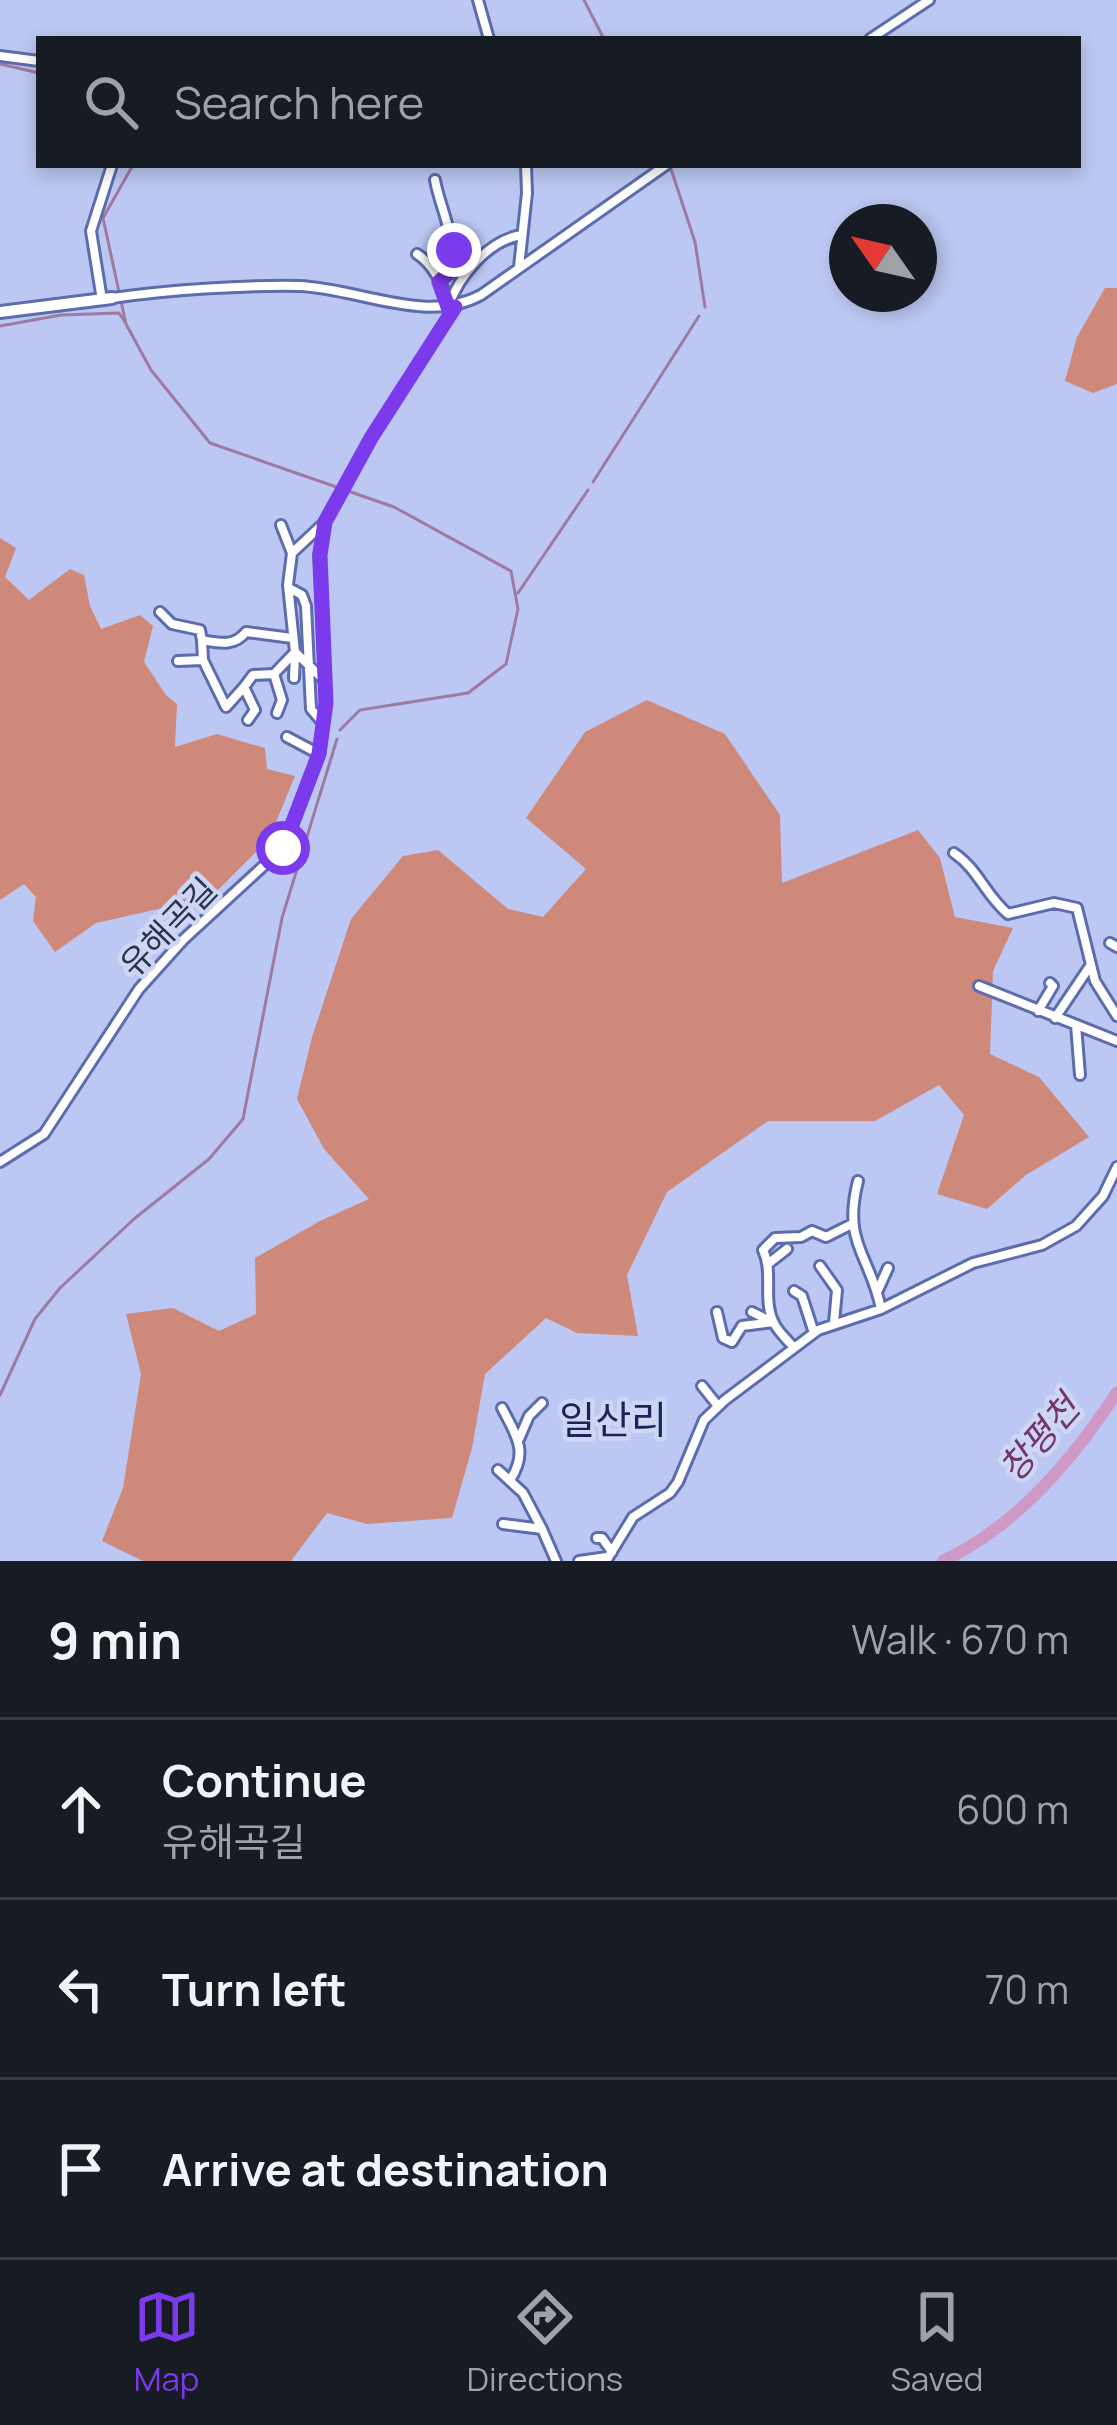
<!DOCTYPE html>
<meta charset="utf-8">
<style>
:root{--surface:#171b24;--page:#20242c;--text:#f1f3f6;--muted:#9ea1a6;--line:#363941;--accent:#7c3aed}
body{margin:0;font-family:Manrope,"Noto Sans KR",sans-serif;background:var(--page);color:var(--text)}
.compass{position:absolute;left:829px;top:204px;width:108px;height:108px;border-radius:50%;background:var(--surface);box-shadow:0 6px 18px #0003;rotate:304deg}
.stop{position:absolute;width:36px;height:36px;margin:-27px;border:9px solid #7c3aed;border-radius:50%;background:#fff}
.stop.end{background:#7c3aed;border-color:#fff;box-shadow:0 3px 12px #0008}
.list{margin:0;padding:0;list-style:none}
h2{display:flex;justify-content:space-between;align-items:center;height:156px;margin:0;padding:0 48px;font-size:51px}
h2 small{font-size:39px;font-weight:400;color:var(--muted)}
.list li{display:grid;grid-template-columns:78px 1fr auto;gap:36px;align-items:center;box-sizing:border-box;height:180px;padding:0 48px;border-top:3px solid var(--line)}
.list b{display:block;font-size:45px;white-space:nowrap}
.list p{margin:0;font-size:39px;white-space:nowrap;color:var(--muted)}
.list em{font-size:39px;font-style:normal;color:var(--muted)}
.icon{flex:none;width:66px;height:66px;fill:none;stroke:currentColor;stroke-width:2;stroke-linecap:round;stroke-linejoin:round}
.map{position:relative;flex:none;width:1117px;height:1561px;overflow:hidden}
.search{position:absolute;background:var(--surface);box-shadow:0 6px 18px #0003;left:36px;right:36px;top:36px;height:132px;display:flex;align-items:center;gap:30px;box-sizing:border-box;padding:0 42px;border-radius:0px;color:var(--muted);font-size:45px}
.sheet{height:696px;background:var(--surface)}
nav{display:flex;justify-content:space-around;align-items:center;box-sizing:border-box;height:168px;border-top:3px solid var(--line);background:var(--surface);font-size:33px;color:var(--muted)}
nav a{display:grid;justify-items:center;gap:6px}
nav .on{color:var(--accent)}
.map>svg:first-child{display:block}
.forest{fill:#ce897b}
.lines{fill:none;stroke-linecap:round;stroke-linejoin:round}
.stream{stroke:#9e7aa2;stroke-width:3}
.river{stroke:#cf99c6;stroke-width:12}
.street-casing{stroke:#5c6cac;stroke-width:14}
.secondary-casing{stroke:#5c6cac;stroke-width:16}
.street{stroke:#fff;stroke-width:8}
.secondary{stroke:#fff;stroke-width:10}
.route{stroke:#7c3aed;stroke-width:15}
.labels{text-anchor:middle;stroke-width:9;stroke-linejoin:round;paint-order:stroke}
.street-label{font-size:33px;fill:#2b334f;stroke:#cdd6f3}
.water-label{font-size:36px;font-style:italic;fill:#75346d;stroke:#cdd6f3}
.quarter-label{font-size:39px;fill:#1b235d;stroke:#cdd6f3}
</style>
<div class="map">
<svg width="1117" height="1561" viewBox="0 0 1117 1561">
<rect width="100%" height="100%" fill="#bcc8f3"/>
<!-- forest -->
<path class="forest" d="M1105 288H1117V384L1093 393 1065 381 1077 337Z
M0 538 16 548 5 577 29 600 70 569 84 575 90 606 101 629 140 615 153 626 144 662 166 695 177 704 175 747 217 734 265 748 267 769 295 776 269 839 218 890 176 905 96 923 55 952 33 921 36 897 24 884 0 900Z
M647 700 725 734 780 815 782 883 918 830 940 858 955 917 1013 928 993 971 990 1054 1039 1077 1089 1137 1026 1175 987 1209 937 1194 964 1115 939 1085 875 1121H768L667 1192 627 1275 638 1336 577 1333 546 1318 485 1374 472 1448 452 1518 367 1524 327 1513 291 1561H143L102 1541 123 1488 141 1374 126 1314 173 1308 219 1331 256 1314 255 1258 320 1221 369 1199 324 1149 297 1099 312 1037 351 919 403 856 438 850 508 909 543 917 586 869 526 818 585 732Z"/>
<g class="lines">
<!-- stream -->
<path class="stream" d="M584 0 604 39
M0 64 39 73
M133 165 103 218 126 324 151 370 210 443 394 507 511 571 518 609 506 664 468 693 360 710 340 730
M671 169 695 242 705 307
M0 326 61 315 119 313 125 322
M593 482 699 316
M518 593 588 490
M0 1395 35 1319 60 1288 134 1219 209 1159 243 1119 282 918 337 739"/>
<!-- river -->
<path class="river" d="M943 1561C1017 1526 1073 1460 1117 1392"/>
<defs>
<path id="street" d="M478 0 489 39
M870 39 929 0
M0 56 39 61
M435 180C440 211 468 259 439 282
M417 254C432 263 446 288 448 306
M519 267 527 193 526 165
M112 298C168 290 242 285 299 286 358 288 426 325 481 295L666 165
M102 300 91 231 112 165
M448 307C459 276 488 240 522 235
M324 523 292 553 288 585 295 652 325 681
M281 525 292 553
M289 588 302 595 306 606 311 709 322 722
M160 612 172 624 200 630 202 640C219 643 234 647 246 632L292 638
M202 640 203 660 226 707 244 687
M178 661 203 660
M294 678 295 654
M277 713 282 700 274 674 295 652
M248 720 255 710 244 687 253 675 274 674
M287 737 319 754
M954 853C978 869 986 896 1008 914L1054 903 1077 908 1095 981 1117 1016
M1110 943 1117 947
M979 986 1117 1041
M1038 1011 1053 986 1050 983
M1055 1018 1090 966
M1076 1025 1080 1075
M0 1162 44 1134 139 989 184 939 283 848 319 754 326 702 319 555 325 522 371 438 455 307
M858 1181C842 1244 870 1254 881 1309
M769 1263 787 1249
M820 1266 837 1290 834 1323
M878 1290 888 1268
M794 1291 802 1296 814 1333
M717 1312 723 1338 732 1342 742 1326 773 1322
M752 1312 772 1322
M794 1348C788 1340 778 1332 774 1323 762 1300 774 1273 763 1250L775 1238 801 1237 812 1231 826 1237 852 1224
M702 1386 718 1406
M502 1408C516 1435 529 1452 510 1480
M519 1439 529 1416 542 1403
M498 1470 523 1493 542 1529
M503 1524 542 1529 556 1561
M597 1538H602L612 1552
M579 1561 607 1557
M606 1561 633 1517 670 1493 678 1482 704 1420 725 1400 818 1330 881 1309 973 1263 1042 1245 1076 1226 1103 1196 1117 1167"/>
<path id="secondary" d="M0 312 112 298"/>
</defs>
<!-- street casing -->
<use href="#street" class="street-casing"/>
<!-- secondary casing -->
<use href="#secondary" class="secondary-casing"/>
<!-- street -->
<use href="#street" class="street"/>
<!-- secondary -->
<use href="#secondary" class="secondary"/>
</g>
<g class="lines">
<!-- route -->
<path class="route" d="M283 848 319 754 326 703 320 555 325 522 371 438 455 307H448L439 282 450 272 454 250"/>
</g>
<g class="labels">
<!-- street labels -->
<g class="street-label">
<text transform="translate(168 927) rotate(-46)" y="12">유해곡길</text>
</g>
<!-- water labels -->
<g class="water-label">
<text transform="translate(1039 1438) rotate(-49)" y="13">창평천</text>
</g>
<!-- quarter labels -->
<g class="quarter-label">
<text x="613" y="1434">일산리</text>
</g>
</g>
</svg>
<svg class="compass" viewBox="-18 -18 36 36"><path d="M0-13l5 13h-10z" fill="#e53935"/><path d="M0 13l5-13h-10z" fill="#9ea1a6"/></svg>
<div class="stop" style="left:283px;top:848px"></div>
<div class="stop end" style="left:454px;top:250px"></div>
<div class="search"><svg class="icon" aria-label="search" viewBox="0 0 24 24"><circle cx="10" cy="10" r="6"/><path d="M15 15l6 6"/></svg>Search here</div>
</div>
<section class="sheet">
<h2>9 min<small>Walk · 670 m</small></h2>
<ul class="list">
<li><svg class="icon" aria-label="ahead" viewBox="0 0 24 24"><path d="M12 20V5M6 11l6-6 6 6"/></svg><div><b>Continue</b><p>유해곡길</p></div><em>600 m</em></li>
<li><svg class="icon" aria-label="left" viewBox="0 0 24 24"><path d="M17 20v-9H6M10 6l-5 5 5 5"/></svg><div><b>Turn left</b></div><em>70 m</em></li>
<li><svg class="icon" aria-label="arrive" viewBox="0 0 24 24"><path d="M6 21V4h12l-3 4 3 4H6"/></svg><div><b>Arrive at destination</b></div></li>
</ul>
</section>
<nav>
<a class="on"><svg class="icon" aria-label="map" viewBox="0 0 24 24"><path d="M3 6l6-2 6 2 6-2v14l-6 2-6-2-6 2zM9 4v14M15 6v14"/></svg>Map</a>
<a><svg class="icon" aria-label="directions" viewBox="0 0 24 24"><path d="M12 3l9 9-9 9-9-9zM9 14v-3h6M13 9l2 2-2 2"/></svg>Directions</a>
<a><svg class="icon" aria-label="saved" viewBox="0 0 24 24"><path d="M7 4h10v16l-5-4-5 4z"/></svg>Saved</a>
</nav>
